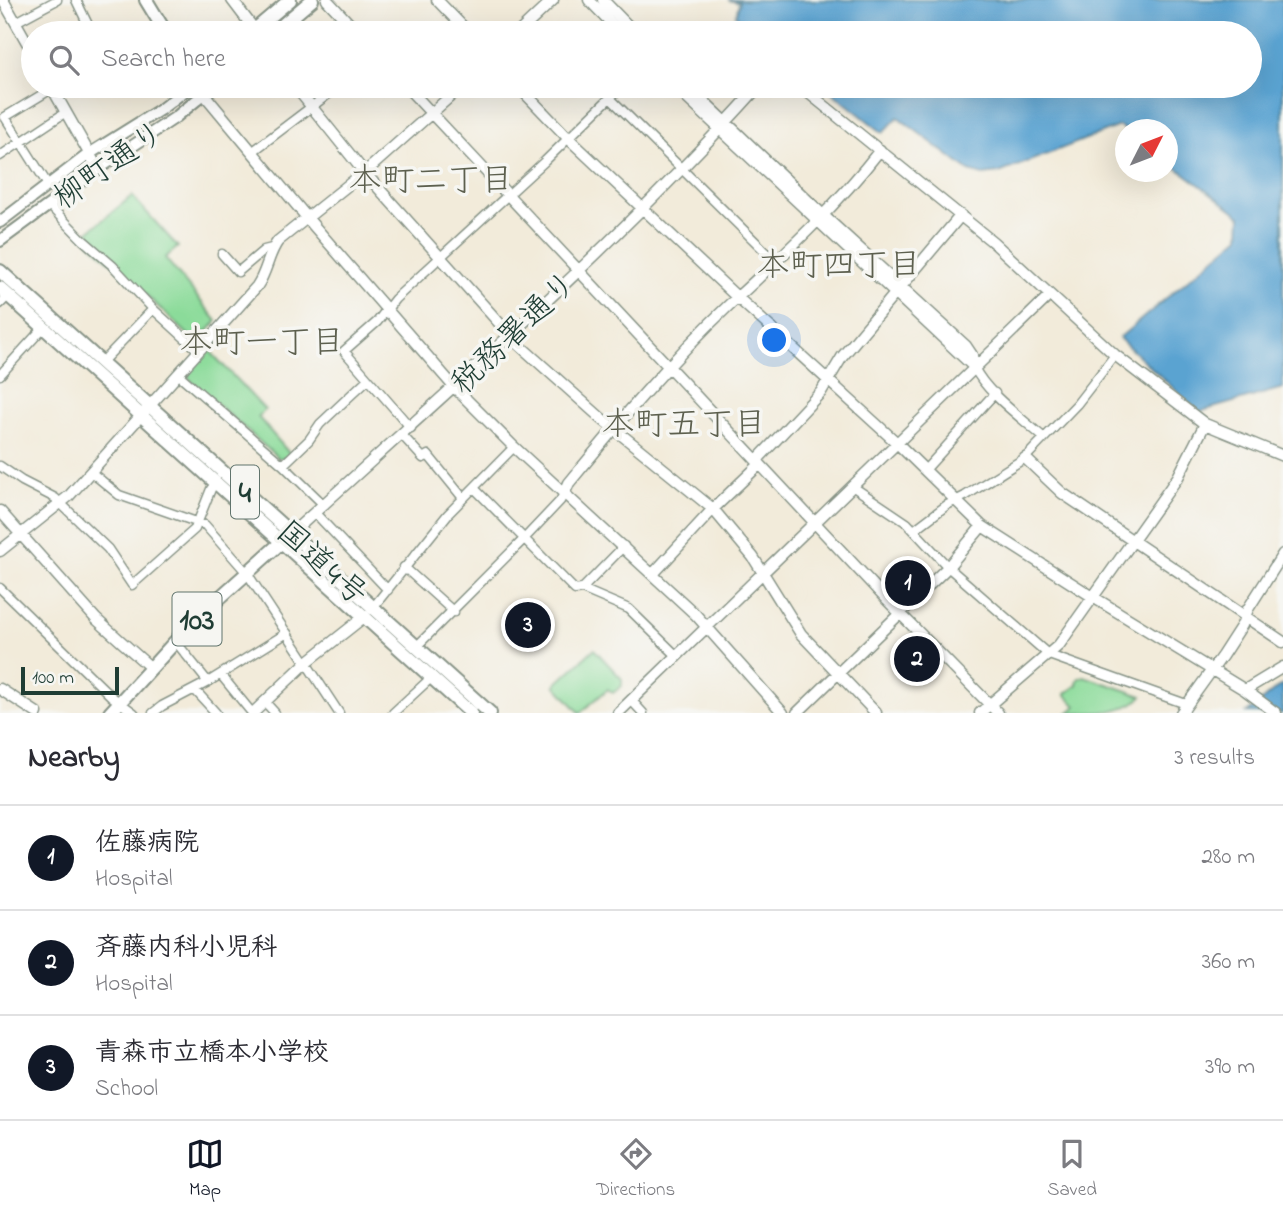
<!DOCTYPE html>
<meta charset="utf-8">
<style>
:root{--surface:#fff;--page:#f2f2f3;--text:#2b2b33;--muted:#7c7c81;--line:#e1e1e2;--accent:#111827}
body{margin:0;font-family:"Indie Flower","Klee One",sans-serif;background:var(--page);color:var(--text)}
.compass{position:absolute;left:1115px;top:119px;width:63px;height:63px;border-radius:50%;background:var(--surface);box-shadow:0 7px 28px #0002;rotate:48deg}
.scale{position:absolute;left:21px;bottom:18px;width:98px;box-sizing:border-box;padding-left:7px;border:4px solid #1f3d34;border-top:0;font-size:19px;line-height:24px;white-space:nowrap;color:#1f3d34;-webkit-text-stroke:5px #f6f6f2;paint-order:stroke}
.you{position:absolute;left:775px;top:341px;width:24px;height:24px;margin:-18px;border:5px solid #fff;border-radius:50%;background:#1a73e8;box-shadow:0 0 0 10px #1a73e833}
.badge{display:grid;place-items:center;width:46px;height:46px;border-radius:50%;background:var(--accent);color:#fff;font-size:23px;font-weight:700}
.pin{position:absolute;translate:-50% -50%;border:4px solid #fff;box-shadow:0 2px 7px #0006}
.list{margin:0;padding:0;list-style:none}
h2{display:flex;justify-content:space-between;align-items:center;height:91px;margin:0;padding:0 28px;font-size:30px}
h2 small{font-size:23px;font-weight:400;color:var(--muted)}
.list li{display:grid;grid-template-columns:46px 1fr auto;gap:21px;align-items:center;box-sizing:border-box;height:105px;padding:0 28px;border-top:2px solid var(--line)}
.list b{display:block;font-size:26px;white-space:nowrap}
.list p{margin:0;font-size:23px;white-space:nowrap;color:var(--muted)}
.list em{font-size:23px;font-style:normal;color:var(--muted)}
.icon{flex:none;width:38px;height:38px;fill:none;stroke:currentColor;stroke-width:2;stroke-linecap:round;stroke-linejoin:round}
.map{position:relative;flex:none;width:1283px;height:713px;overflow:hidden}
.search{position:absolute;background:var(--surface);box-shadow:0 7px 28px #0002;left:21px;right:21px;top:21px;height:77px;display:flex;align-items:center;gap:18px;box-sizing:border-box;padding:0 24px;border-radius:38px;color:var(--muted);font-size:26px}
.sheet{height:406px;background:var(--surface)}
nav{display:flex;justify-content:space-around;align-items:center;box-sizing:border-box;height:98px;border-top:2px solid var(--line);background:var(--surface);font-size:19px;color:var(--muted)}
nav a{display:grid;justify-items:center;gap:4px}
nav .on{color:var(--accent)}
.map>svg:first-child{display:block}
.green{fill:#8bdb9a;stroke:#558c67;stroke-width:2}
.water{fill:#5aa3d1;stroke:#3c7082;stroke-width:2}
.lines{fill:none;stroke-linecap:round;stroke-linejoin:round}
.minor-casing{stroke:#889487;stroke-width:11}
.tertiary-casing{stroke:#889487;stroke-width:13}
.secondary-casing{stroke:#889487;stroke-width:14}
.primary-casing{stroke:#889487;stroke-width:16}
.trunk-casing{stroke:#889487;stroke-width:16}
.minor{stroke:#fff;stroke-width:8}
.tertiary{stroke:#fff;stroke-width:10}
.secondary{stroke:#fff;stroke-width:10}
.primary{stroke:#fff;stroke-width:12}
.trunk{stroke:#fff;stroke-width:12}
.labels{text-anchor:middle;stroke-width:7;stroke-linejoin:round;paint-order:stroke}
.shield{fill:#f6f6f2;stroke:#60746d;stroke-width:2}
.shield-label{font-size:30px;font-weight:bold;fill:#1f3d34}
.street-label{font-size:32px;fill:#1f3d34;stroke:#f6f6f2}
.neighbourhood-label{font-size:33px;fill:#5d604f;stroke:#f6f6f2}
</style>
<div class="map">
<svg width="1283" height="713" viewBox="0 0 1283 713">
<rect width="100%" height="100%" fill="#f6f6f2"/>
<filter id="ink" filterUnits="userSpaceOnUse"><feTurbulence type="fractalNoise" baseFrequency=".0143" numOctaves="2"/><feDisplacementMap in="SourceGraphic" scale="14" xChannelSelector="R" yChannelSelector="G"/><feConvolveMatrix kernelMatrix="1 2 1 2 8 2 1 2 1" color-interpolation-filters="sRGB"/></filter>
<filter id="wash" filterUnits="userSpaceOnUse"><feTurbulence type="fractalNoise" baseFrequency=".00686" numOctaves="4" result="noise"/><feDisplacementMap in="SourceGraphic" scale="28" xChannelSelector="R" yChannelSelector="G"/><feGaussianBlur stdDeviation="1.57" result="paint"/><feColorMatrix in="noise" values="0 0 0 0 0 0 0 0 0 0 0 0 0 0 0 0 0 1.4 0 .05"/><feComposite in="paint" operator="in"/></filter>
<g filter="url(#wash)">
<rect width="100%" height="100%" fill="#f2ebda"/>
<!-- green -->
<path class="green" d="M132 196 178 247 165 258 217 321 197 343 83 236Z
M208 349 265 410 258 417 290 454 286 458H278L188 378 189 369Z
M594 649 622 679V686L613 693 608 689 580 713 555 685Z
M1084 676 1142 696C1127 713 1093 713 1068 713L1076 706 1065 694 1077 685 1078 679Z"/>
<!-- water -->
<path class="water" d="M728 0H1283V388L1199 412 1119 338 1240 236 1241 216 1168 161V130H1125L1119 126 999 173 983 175 969 171 898 117 883 133 824 86H1250V33H758L736 16 739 2Z
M1283 685V713H1247L1278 687Z"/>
</g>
<g filter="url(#ink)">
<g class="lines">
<defs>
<path id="minor" d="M76 0 92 33
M16 22 57 0
M610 98 776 262
M252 152 339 86
M0 156 66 112
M48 185 5 117 53 88
M49 205 83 240 113 266 153 309 199 351
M222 254 238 272 264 250 272 248
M0 304 8 296
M101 363 153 309
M974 367C986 393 1023 419 1044 438
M178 374 283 465 324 505
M0 375 43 328
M411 428 344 351 377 322 395 299 545 161 622 86
M402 435 423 458 428 455 463 498
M283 465 309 440 320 424 368 379
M0 466 22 481 55 498 108 549 132 585 195 529 211 489 216 483
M925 470 995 393
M91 472 119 495 205 525 247 573 339 713
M852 486 907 523 948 567 1049 655 1186 704
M474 488 575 590 582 589 629 609 677 656
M315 513 388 590
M914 530 947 505 965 496 1025 458 1077 404 1115 355
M404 567 454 612
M0 588 111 696 134 713
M582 589 624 546
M371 610 448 514 514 447
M176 642 208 682
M416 647 524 539 560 501 565 492
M221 675 252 713
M195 690 216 713
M631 700 643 713
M265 702 275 713
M153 713 162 706 208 682 287 633
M393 713 432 677"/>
<path id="tertiary" d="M3 0 33 53
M232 0 257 33
M327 0 358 33
M437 0 469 33
M589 0 621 33
M603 0 635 33
M518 33 553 0
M51 86 98 169
M295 86 364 172 517 343 602 419 713 509 753 557 801 634 876 713
M406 86 888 601 998 713
M518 86 569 139 738 298 897 443 982 526 1093 597 1245 690 1276 713
M674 86 974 367
M688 86 824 216 966 346 972 355 973 367
M800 86 993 242 1115 355 1205 424
M204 94 314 226 455 388 514 447 696 615 783 713
M1025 458 1062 493 1283 642
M757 460 821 392 842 357 961 215
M565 492 569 483C619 422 671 360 728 306 782 256 835 208 880 150
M0 511 96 619 151 668
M292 533C451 388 615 247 759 86
M0 551 69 496 257 286C267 272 268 254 278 241L372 166 462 86
M653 574 713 509 760 464
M0 689 37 713
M1245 690 1283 667
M253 713 307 662 364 617
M618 713 1050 295
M797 713 948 567 982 526
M980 713 1059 645 1178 477 1205 424 1283 456
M1181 713 1222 656 1242 625 1248 609 1283 554"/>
<path id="secondary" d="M0 222 89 154 161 109 191 86
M0 241 98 169 176 117 204 94"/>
<path id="primary" d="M146 0 166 33
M251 33 290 0
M273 33 312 0
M199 86 204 94 213 86"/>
<path id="trunk" d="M0 271 490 713
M0 288 471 713
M110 713 195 620 286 538"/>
</defs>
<!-- minor casing -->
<use href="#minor" class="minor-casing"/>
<!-- tertiary casing -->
<use href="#tertiary" class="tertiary-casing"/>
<!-- secondary casing -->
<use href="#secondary" class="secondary-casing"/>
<!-- primary casing -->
<use href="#primary" class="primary-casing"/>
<!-- trunk casing -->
<use href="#trunk" class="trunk-casing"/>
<!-- minor -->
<use href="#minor" class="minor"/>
<!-- tertiary -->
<use href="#tertiary" class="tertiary"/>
<!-- secondary -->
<use href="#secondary" class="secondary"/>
<!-- primary -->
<use href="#primary" class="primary"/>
<!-- trunk -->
<use href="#trunk" class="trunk"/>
</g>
</g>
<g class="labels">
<!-- shield labels -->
<g class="shield">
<rect x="231" y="465.5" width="28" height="53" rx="5"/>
<rect x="172.5" y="592.5" width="49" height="53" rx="5"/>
</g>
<g class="shield-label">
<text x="245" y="502">4</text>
<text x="197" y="629">103</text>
</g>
<!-- street labels -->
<g class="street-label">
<text transform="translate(108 164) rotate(-35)" y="11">柳町通り</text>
<text transform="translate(513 332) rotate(-44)" y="11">税務署通り</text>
<text transform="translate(323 562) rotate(42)" y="11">国道4号</text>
</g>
<!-- neighbourhood labels -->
<g class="neighbourhood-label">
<text x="431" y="190">本町二丁目</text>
<text x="839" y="275">本町四丁目</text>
<text x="262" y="352">本町一丁目</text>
<text x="684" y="434">本町五丁目</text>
</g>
</g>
</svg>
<svg class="compass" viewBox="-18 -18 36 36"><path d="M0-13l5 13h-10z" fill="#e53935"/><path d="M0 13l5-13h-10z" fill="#7c7c81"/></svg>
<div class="scale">100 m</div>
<div class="you"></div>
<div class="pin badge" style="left:908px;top:583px">1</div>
<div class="pin badge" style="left:917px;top:659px">2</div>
<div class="pin badge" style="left:528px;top:625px">3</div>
<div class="search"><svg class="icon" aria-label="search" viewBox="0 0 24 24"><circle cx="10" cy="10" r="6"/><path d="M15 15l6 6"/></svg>Search here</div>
</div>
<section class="sheet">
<h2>Nearby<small>3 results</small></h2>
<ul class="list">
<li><span class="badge">1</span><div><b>佐藤病院</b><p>Hospital</p></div><em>280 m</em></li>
<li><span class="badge">2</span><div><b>斉藤内科小児科</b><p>Hospital</p></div><em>360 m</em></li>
<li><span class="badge">3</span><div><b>青森市立橋本小学校</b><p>School</p></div><em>390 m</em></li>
</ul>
</section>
<nav>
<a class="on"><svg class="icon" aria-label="map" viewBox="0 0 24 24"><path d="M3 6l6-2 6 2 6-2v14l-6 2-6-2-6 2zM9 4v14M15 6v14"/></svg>Map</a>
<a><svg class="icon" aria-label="directions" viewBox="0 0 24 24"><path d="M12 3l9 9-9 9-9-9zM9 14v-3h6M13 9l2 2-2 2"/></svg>Directions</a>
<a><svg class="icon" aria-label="saved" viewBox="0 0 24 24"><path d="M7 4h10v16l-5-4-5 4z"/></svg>Saved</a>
</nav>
